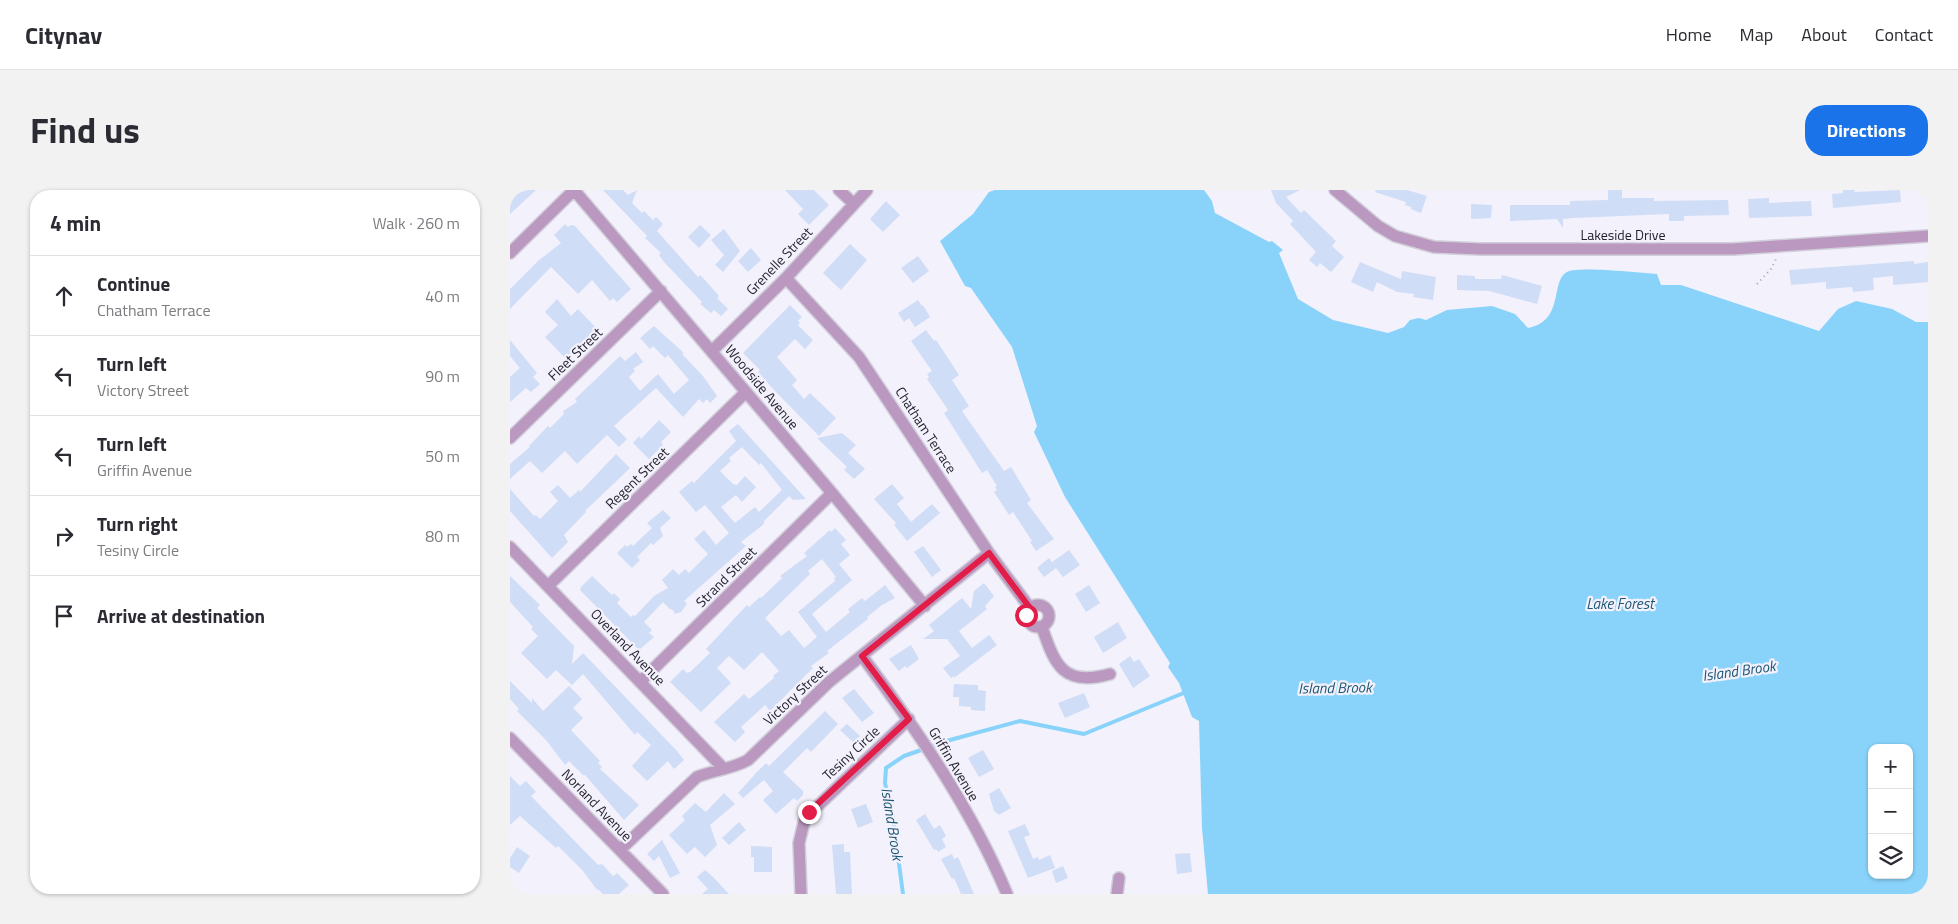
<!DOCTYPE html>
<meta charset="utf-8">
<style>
:root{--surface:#fff;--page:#f2f2f3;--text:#2b2b33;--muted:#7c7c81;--line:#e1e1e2;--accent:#1a73e8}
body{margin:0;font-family:"Titillium Web",sans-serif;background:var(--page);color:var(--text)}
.controls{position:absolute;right:15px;bottom:15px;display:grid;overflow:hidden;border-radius:10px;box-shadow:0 1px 4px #0004}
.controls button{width:45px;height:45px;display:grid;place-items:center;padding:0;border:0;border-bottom:1px solid var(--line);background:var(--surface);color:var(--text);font:25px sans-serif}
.stop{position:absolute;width:15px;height:15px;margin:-11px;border:4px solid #e11d48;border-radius:50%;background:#fff}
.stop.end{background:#e11d48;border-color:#fff;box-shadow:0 1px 5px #0008}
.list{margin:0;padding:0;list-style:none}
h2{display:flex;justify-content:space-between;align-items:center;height:65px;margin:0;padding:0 20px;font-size:21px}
h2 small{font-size:16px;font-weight:400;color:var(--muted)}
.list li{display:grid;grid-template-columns:32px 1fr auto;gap:15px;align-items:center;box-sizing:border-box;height:80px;padding:0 20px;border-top:1px solid var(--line)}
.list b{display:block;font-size:19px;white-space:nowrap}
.list p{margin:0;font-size:16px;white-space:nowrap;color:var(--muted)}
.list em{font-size:16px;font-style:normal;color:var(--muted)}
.icon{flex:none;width:28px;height:28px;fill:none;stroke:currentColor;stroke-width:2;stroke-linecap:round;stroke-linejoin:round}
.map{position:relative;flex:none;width:1418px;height:704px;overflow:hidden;border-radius:20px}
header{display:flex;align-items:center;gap:30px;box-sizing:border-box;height:70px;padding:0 25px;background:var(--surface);border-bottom:1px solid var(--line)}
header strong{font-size:24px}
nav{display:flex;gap:28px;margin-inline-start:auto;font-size:18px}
.intro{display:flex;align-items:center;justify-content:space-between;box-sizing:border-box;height:120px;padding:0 30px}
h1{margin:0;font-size:35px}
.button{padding:12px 22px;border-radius:20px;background:var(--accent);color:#fff;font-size:18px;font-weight:700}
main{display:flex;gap:30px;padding:0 30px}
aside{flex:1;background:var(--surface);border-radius:20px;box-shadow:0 1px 4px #0004}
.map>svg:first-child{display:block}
.water{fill:#89d3fb;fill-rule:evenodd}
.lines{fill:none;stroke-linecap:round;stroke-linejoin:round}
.stream{stroke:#89d3fb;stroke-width:4}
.building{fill:#d0ddf6;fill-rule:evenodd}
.minor-casing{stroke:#d1cfda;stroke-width:14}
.path{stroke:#a6a4af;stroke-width:2;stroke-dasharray:1 4;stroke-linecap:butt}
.minor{stroke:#bb98c0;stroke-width:11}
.route{stroke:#e11d48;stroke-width:6}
.labels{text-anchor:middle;stroke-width:4.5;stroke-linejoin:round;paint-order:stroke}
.street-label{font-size:14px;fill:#211f29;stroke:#f3f1fc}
.water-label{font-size:15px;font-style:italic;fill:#1d5772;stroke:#f3f1fc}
</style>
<header>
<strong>Citynav</strong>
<nav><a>Home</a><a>Map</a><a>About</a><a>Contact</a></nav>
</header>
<div class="intro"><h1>Find us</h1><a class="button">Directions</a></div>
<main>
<aside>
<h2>4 min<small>Walk · 260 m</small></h2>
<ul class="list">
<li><svg class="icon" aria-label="ahead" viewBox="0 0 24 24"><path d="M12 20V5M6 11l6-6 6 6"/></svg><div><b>Continue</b><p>Chatham Terrace</p></div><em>40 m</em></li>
<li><svg class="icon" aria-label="left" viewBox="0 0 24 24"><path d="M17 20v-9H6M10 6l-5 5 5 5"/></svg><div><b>Turn left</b><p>Victory Street</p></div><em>90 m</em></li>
<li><svg class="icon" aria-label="left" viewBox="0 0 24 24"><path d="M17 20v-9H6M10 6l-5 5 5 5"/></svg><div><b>Turn left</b><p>Griffin Avenue</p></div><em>50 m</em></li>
<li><svg class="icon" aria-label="right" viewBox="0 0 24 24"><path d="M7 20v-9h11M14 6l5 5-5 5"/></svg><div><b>Turn right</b><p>Tesiny Circle</p></div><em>80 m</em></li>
<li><svg class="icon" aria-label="arrive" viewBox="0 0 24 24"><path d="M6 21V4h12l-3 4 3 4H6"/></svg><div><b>Arrive at destination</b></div></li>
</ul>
</aside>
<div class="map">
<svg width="1418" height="704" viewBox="0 0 1418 704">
<rect width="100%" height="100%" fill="#f3f1fc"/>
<!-- water -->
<path class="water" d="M485 0H694L702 11 705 23 759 52 762 51 773 60 769 63 788 109 823 130 878 143 894 137 900 130 909 128 916 130 937 120 982 116 1005 124 1018 138C1055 131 1040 91 1057 82 1069 76 1130 83 1147 84L1151 95H1171L1309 141 1328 119 1346 111 1382 119 1406 132H1418V704H698L692 638 689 531 682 527 669 493 658 477 660 473 555 307 524 242 527 236 502 157 461 98 455 96 430 51 463 24 479 2ZM1362 558H1399V685H1362Z"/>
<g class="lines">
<!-- stream -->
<path class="stream" d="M393 704 383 629 375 593 376 578 394 566 440 550 510 531 574 544 676 502"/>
</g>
<!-- building -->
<path class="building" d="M11 0H26L0 24V11Z
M93 0H113L118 5 127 0 122 13 132 23 134 21 143 30 146 27 153 34 147 41 188 87 190 85 195 90 209 106 207 108 218 119 211 126 204 120 201 123 190 114 192 112 154 72 149 65 151 63 135 48 137 46Z
M275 0H304L319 15 299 35 288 24 293 19Z
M761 0H790L776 7 791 23 794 20 826 51 822 56 834 67 821 82 810 73 807 77 799 70 806 62 780 34 783 31 766 13Z
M866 0H897L917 6 911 23 901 19V17L895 15 896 12 865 2Z
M1098 0H1112V8H1144V11L1218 10 1219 25 1174 26V31H1159V24L1063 28 1053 29V38L1047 29 1000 31V15H1060V11L1098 10Z
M1333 0H1344L1345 2 1390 0 1391 12 1323 18 1322 4 1333 3Z
M1259 8V13L1301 11 1302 26 1239 28 1238 9Z
M376 11 390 25 373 42 360 29Z
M961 14 982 15 981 28 961 29Z
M55 34 58 37 61 35 65 36 121 99 107 112 103 108 100 111 82 90 68 104 41 77 0 119V99L28 71 51 53 44 45Z
M190 35 201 45 189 58 178 47Z
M214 39 230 61 213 82 205 75 214 65 201 50Z
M340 54 357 70 331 100 313 83Z
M241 58 251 70 238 82 228 71Z
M408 66 419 81 403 93 391 78Z
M1404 71V74L1418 72V92L1383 95V86L1363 88 1364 100 1343 102 1342 97 1316 99V92L1281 95 1279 80Z
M850 72 891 89 892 81 926 87 923 110 903 107 904 104 887 102 867 92 863 102 841 92Z
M947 85 965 86V89H991L992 85 1032 96 1027 114 979 101 947 100Z
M47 109 61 126 68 119 87 139 56 169 35 147 48 135 35 122Z
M408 110 412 116 413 115 420 127 405 137 399 128 394 132 388 123Z
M280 115 292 127 288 131 290 133 288 135 303 150 295 159 285 149 267 167 287 190 282 195 294 209 300 203 326 228 309 246 264 200 248 182 250 180 233 163Z
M144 136 174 163 172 164 193 186 207 206 200 213 197 209 193 213 189 209 173 227 146 198 104 236 117 249 109 257 97 245 67 274 55 261 32 283 20 271 0 289V274L20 257 19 256 38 236 40 238 54 224 53 221 67 212 65 209 110 166 115 171 126 162 133 172 123 179 125 181 119 187 130 201 148 184 164 204 179 190 158 165 155 168 143 156 140 159 130 148Z
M416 140 424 151 426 150 449 185 442 190 459 216 452 221 494 281 501 277 521 310 517 313 544 349 526 361 520 352 522 351 503 322 499 325 484 302 487 300 485 297 487 296 477 280 472 283 434 223 438 220 417 189 419 187 417 184 422 181 401 151Z
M0 150 27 183 23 187 30 194 21 202 16 198 0 212V187L10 178 0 166Z
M149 230 161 242 151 252 153 255 139 269 123 253 129 246 131 249Z
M228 234 296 309 283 310 279 306 254 331V334L231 352 236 356 174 411 177 414 171 422 165 424 163 420 160 419 153 412 134 432 142 440 139 443 144 447 129 460 70 400 71 397 82 386 102 405 104 403 110 409 107 413 121 427 123 425 125 426 144 406 158 398 152 390 163 379 169 385 175 379 179 383 198 364 184 349 194 340 206 355 219 343 195 315 186 322 169 302 182 291 184 293 226 251 219 241ZM232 257 249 275 251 273 272 300 249 322 245 317 225 333 211 317 226 305 232 312 246 297 235 286 227 295 223 294 210 281 221 271 219 268Z
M332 243 346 255 338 263 355 279 344 289 334 280 337 277 307 248Z
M106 264 120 278 75 321 76 322 54 345 58 352 42 368 0 321V299L24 326 26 325 30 329 48 311 40 302 48 295 60 308 69 300 70 302Z
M382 294 394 308 387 314 401 332 422 314 430 323 397 351 384 335 386 333 364 309Z
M153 320 161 328 150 338 153 346 143 355 141 353 127 367 130 370 122 378 107 363 115 355 117 357 121 354 123 356 142 338 137 333Z
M325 338 336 350 331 354 340 365 329 374 342 390 302 424 316 442 340 422 338 419 352 408 355 411 375 395 385 408 372 415 357 427 358 429 317 461 319 463 301 476 303 478 260 521 255 515 231 537 235 542 225 552 204 532 234 504 239 509 264 488 263 486 269 481 252 462 234 480 219 466 207 478 221 493 191 522 160 492 173 479 177 483 180 482 200 463 196 459 237 415 239 417 250 407 251 408 272 388 270 386 297 366 294 363 320 340 321 342ZM312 369 326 387 324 388 325 391 288 422 307 447 294 458 279 440 271 446 255 428 300 384 298 381Z
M413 356 431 380 422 387 404 362Z
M559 360 570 375 553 387 546 378 534 387 527 378 539 368 544 375 542 372Z
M0 386 30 415 27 418 64 456 62 474 73 463 167 561 174 570 164 579 158 571 137 591 122 576 141 555 127 542 125 545 73 484 62 495 46 480 37 489 11 463 28 446 21 439 23 437 0 412Z
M474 393 484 406 475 416 477 419 449 441 462 458 479 445 487 455 444 488V486L441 488 433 478 450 466 437 449H413L424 441 419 435 452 408 461 419 464 401Z
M579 395 590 413 576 422 565 404Z
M608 432 617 448 593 463 584 447Z
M401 455 409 469 397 478 395 476 389 481 379 469Z
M620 466 624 472 629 469 640 486 623 498 609 474Z
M0 491 22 513V508L33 521 59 496 72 509 63 518 73 528 61 540 90 571 88 573 92 577 90 579 129 615 114 630 75 585H73L59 571 55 575 36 550 7 521 9 519 0 509Z
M444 494 468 495V500L476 501 475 521 461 520V517L449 516V507H443Z
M344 499 364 523 352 532 332 508Z
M574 503 580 517 555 528 548 513Z
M315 521 328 534 301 562 297 558 273 582 293 601V605L287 611 284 608 266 624 253 610 263 601 254 590 233 608 228 603 247 582 256 573 259 576Z
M337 534 350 546 344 553 330 540Z
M473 560 484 579 469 587 458 568Z
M0 586 10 596 16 591 26 602 21 606 88 675 92 674 103 686 107 683 119 695 109 704H93L88 699 87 700 73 681 48 656 46 658 10 626 0 635Z
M489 598 501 618 489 625 484 621 479 604Z
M214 603 225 614 200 635 207 655 195 667 185 657 177 664 159 645 175 630 172 626 185 613 196 622Z
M356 614 363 632 348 638 341 619Z
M415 624 424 639 430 635 436 646 432 649 436 657 428 662 426 659 424 660 406 630Z
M229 632 236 640 219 655 212 648Z
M515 634 520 645 514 647 523 669 528 667 529 670 540 665 545 678 518 688 498 641Z
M152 650 170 683 160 688 149 666 144 671 137 664Z
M334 654V662H340L342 704H326L322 655Z
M241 656 262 657V682H244V667H241Z
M7 657 20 666 9 683 0 677V668Z
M680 663 682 682 667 684 665 664Z
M442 664 444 669 448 667 464 704H451L444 688 442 689 431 669Z
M553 676 558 688 546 693 542 681Z
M195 680 202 686 219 704H192L198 699 187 687Z"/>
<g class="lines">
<defs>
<path id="minor" d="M329 0 344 14
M825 0 868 36 885 46 924 57 971 59H1223L1418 46
M0 63 64 0 322 303 415 416
M276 88 349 167 479 363 520 418
M202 161 276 88 357 0
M0 248 151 101
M0 357 214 579
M38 396 236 202
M517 426a11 11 0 1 1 22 0a11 11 0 1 1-22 0Z
M532 437C545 476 554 497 600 484
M352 466C407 540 461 618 497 704
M130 492 322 303
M0 548 153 704
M110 660 187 587C204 580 222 579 238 570L319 492 479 363
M291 704 289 653 295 628 399 529
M607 704 609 688"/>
</defs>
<!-- minor casing -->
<use href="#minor" class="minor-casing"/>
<!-- path -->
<path class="path" d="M1247 94 1261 79 1267 67"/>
<!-- minor -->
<use href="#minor" class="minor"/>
</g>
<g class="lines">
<!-- route -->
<path class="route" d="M299 622 399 529 352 466 479 363 520 418 516 425"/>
</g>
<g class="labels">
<!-- street labels -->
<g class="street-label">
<text x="1113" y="50">Lakeside Drive</text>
<text transform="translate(269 71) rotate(-46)" y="5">Grenelle Street</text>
<text transform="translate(65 164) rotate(-44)" y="5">Fleet Street</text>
<text transform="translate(252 197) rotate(50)" y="5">Woodside Avenue</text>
<text transform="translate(416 240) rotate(57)" y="5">Chatham Terrace</text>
<text transform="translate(127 288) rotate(-44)" y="5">Regent Street</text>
<text transform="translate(216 387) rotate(-45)" y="5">Strand Street</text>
<text transform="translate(118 457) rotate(46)" y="5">Overland Avenue</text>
<text transform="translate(285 505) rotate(-43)" y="5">Victory Street</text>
<text transform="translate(341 563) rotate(-43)" y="5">Tesiny Circle</text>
<text transform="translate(444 574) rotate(59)" y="5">Griffin Avenue</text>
<text transform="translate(87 615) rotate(46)" y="5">Norland Avenue</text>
</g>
<!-- water labels -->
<g class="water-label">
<text x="1110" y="419">Lake Forest</text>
<text transform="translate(1229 481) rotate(-8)" y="5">Island Brook</text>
<text transform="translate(825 498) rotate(-1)" y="5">Island Brook</text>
<text transform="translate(382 634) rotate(81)" y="5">Island Brook</text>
</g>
</g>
</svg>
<div class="controls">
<button>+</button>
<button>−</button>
<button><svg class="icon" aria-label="layers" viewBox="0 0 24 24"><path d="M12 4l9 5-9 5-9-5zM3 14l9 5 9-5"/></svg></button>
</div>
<div class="stop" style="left:516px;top:425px"></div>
<div class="stop end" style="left:299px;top:622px"></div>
</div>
</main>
